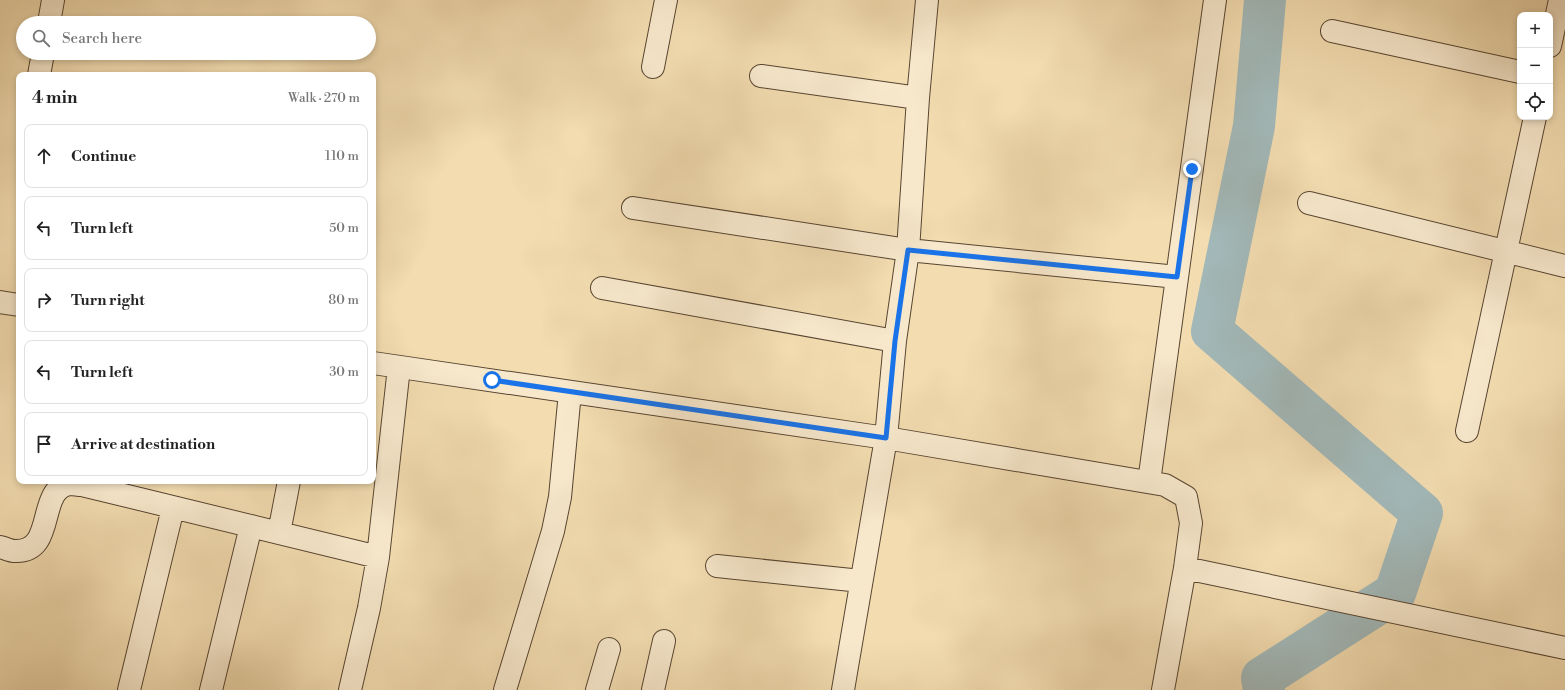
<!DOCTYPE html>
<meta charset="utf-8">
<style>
:root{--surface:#fff;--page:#f6f6f6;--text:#222;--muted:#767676;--line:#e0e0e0}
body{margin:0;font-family:"Libre Bodoni",serif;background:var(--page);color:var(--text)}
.controls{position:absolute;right:12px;top:12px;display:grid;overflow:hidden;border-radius:8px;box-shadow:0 2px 6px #0003}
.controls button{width:36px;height:36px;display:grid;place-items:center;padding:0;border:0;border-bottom:1px solid var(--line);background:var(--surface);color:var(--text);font:20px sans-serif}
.stop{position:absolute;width:12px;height:12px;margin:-9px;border:3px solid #1a73e8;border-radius:50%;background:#fff}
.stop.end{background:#1a73e8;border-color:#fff;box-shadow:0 1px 4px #0008}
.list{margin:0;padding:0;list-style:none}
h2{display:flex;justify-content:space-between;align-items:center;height:52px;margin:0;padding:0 16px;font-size:17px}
h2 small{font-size:13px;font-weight:400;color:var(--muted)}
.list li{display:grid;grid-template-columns:26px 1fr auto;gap:12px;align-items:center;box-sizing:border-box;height:64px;margin:0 8px 8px;padding:0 8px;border:1px solid var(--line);border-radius:8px}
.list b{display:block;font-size:15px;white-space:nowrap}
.list em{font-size:13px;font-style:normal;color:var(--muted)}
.icon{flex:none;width:22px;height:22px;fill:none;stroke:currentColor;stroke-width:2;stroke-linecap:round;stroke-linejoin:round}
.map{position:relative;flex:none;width:1565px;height:690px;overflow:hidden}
.search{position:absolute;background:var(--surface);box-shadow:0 2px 6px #0003;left:16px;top:16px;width:360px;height:44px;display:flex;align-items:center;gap:10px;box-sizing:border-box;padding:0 14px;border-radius:22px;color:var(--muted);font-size:15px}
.panel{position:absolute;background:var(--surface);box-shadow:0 2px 6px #0003;left:16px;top:72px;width:360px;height:412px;border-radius:8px}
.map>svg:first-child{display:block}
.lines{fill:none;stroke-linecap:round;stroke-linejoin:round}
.river{stroke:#a2b8b8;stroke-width:42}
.minor-casing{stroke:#584531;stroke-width:24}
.minor{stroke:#f7e8cc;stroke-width:22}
.route{stroke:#1a73e8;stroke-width:5}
</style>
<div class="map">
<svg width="1565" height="690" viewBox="0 0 1565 690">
<rect width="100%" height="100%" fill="#f2dcb0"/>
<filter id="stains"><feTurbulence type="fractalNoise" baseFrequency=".005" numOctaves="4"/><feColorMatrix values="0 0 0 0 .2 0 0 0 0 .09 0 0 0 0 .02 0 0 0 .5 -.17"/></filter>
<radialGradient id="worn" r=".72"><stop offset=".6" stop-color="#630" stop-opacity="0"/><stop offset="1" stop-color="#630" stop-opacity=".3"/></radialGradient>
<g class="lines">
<!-- river -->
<path class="river" d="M1264 690 1262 678 1395 593 1422 513 1212 331 1254 126 1265 0"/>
<defs>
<path id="minor" d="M49 23 53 0
M1332 31 1520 72
M1550 46 1560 0
M653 67 666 0
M39 75 43 53
M761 76 918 98
M1309 203 1565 266
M633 208 908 250 1177 277
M602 288 895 341
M0 302 19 305
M373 363 886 438 1165 485 1186 497 1191 523 1185 568 1163 690
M1467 431 1535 117
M1149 482 1215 0
M279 533 289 481
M0 547C5 548 10 551 15 551 57 553 36 488 70 484 74 484 78 485 82 485L378 557
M717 566 861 581
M1185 568 1565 648
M129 690 173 508
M211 690 251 526
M350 690 369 608 378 557 399 367
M505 690 553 531 560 497 570 392
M597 690 609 649
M653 690 664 641
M843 690 886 438 895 341 908 250 918 98 927 0"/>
</defs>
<!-- minor casing -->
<use href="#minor" class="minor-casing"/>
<!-- minor -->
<use href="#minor" class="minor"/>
</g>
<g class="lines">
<!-- route -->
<path class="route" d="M492 380 886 438 895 341 908 250 1177 277 1192 169"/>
</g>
<rect width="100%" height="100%" filter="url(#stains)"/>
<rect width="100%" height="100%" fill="url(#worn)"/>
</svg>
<div class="controls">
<button>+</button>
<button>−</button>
<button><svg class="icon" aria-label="locate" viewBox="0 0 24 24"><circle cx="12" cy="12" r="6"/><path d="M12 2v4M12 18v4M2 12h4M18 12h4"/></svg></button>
</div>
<div class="stop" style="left:492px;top:380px"></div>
<div class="stop end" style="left:1192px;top:169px"></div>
<div class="search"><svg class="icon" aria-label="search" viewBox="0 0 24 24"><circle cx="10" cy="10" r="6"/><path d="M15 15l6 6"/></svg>Search here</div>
<section class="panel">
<h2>4 min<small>Walk · 270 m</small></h2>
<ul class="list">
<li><svg class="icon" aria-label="ahead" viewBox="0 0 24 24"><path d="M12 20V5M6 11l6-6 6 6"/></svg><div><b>Continue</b></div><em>110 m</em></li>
<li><svg class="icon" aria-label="left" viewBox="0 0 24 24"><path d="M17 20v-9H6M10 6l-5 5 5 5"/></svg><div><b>Turn left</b></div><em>50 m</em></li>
<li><svg class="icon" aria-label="right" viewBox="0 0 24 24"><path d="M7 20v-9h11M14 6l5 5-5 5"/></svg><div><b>Turn right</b></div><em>80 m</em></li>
<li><svg class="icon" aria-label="left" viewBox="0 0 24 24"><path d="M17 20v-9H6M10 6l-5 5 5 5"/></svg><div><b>Turn left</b></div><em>30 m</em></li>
<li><svg class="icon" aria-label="arrive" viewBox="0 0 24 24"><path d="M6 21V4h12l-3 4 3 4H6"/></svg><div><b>Arrive at destination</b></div></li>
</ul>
</section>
</div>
